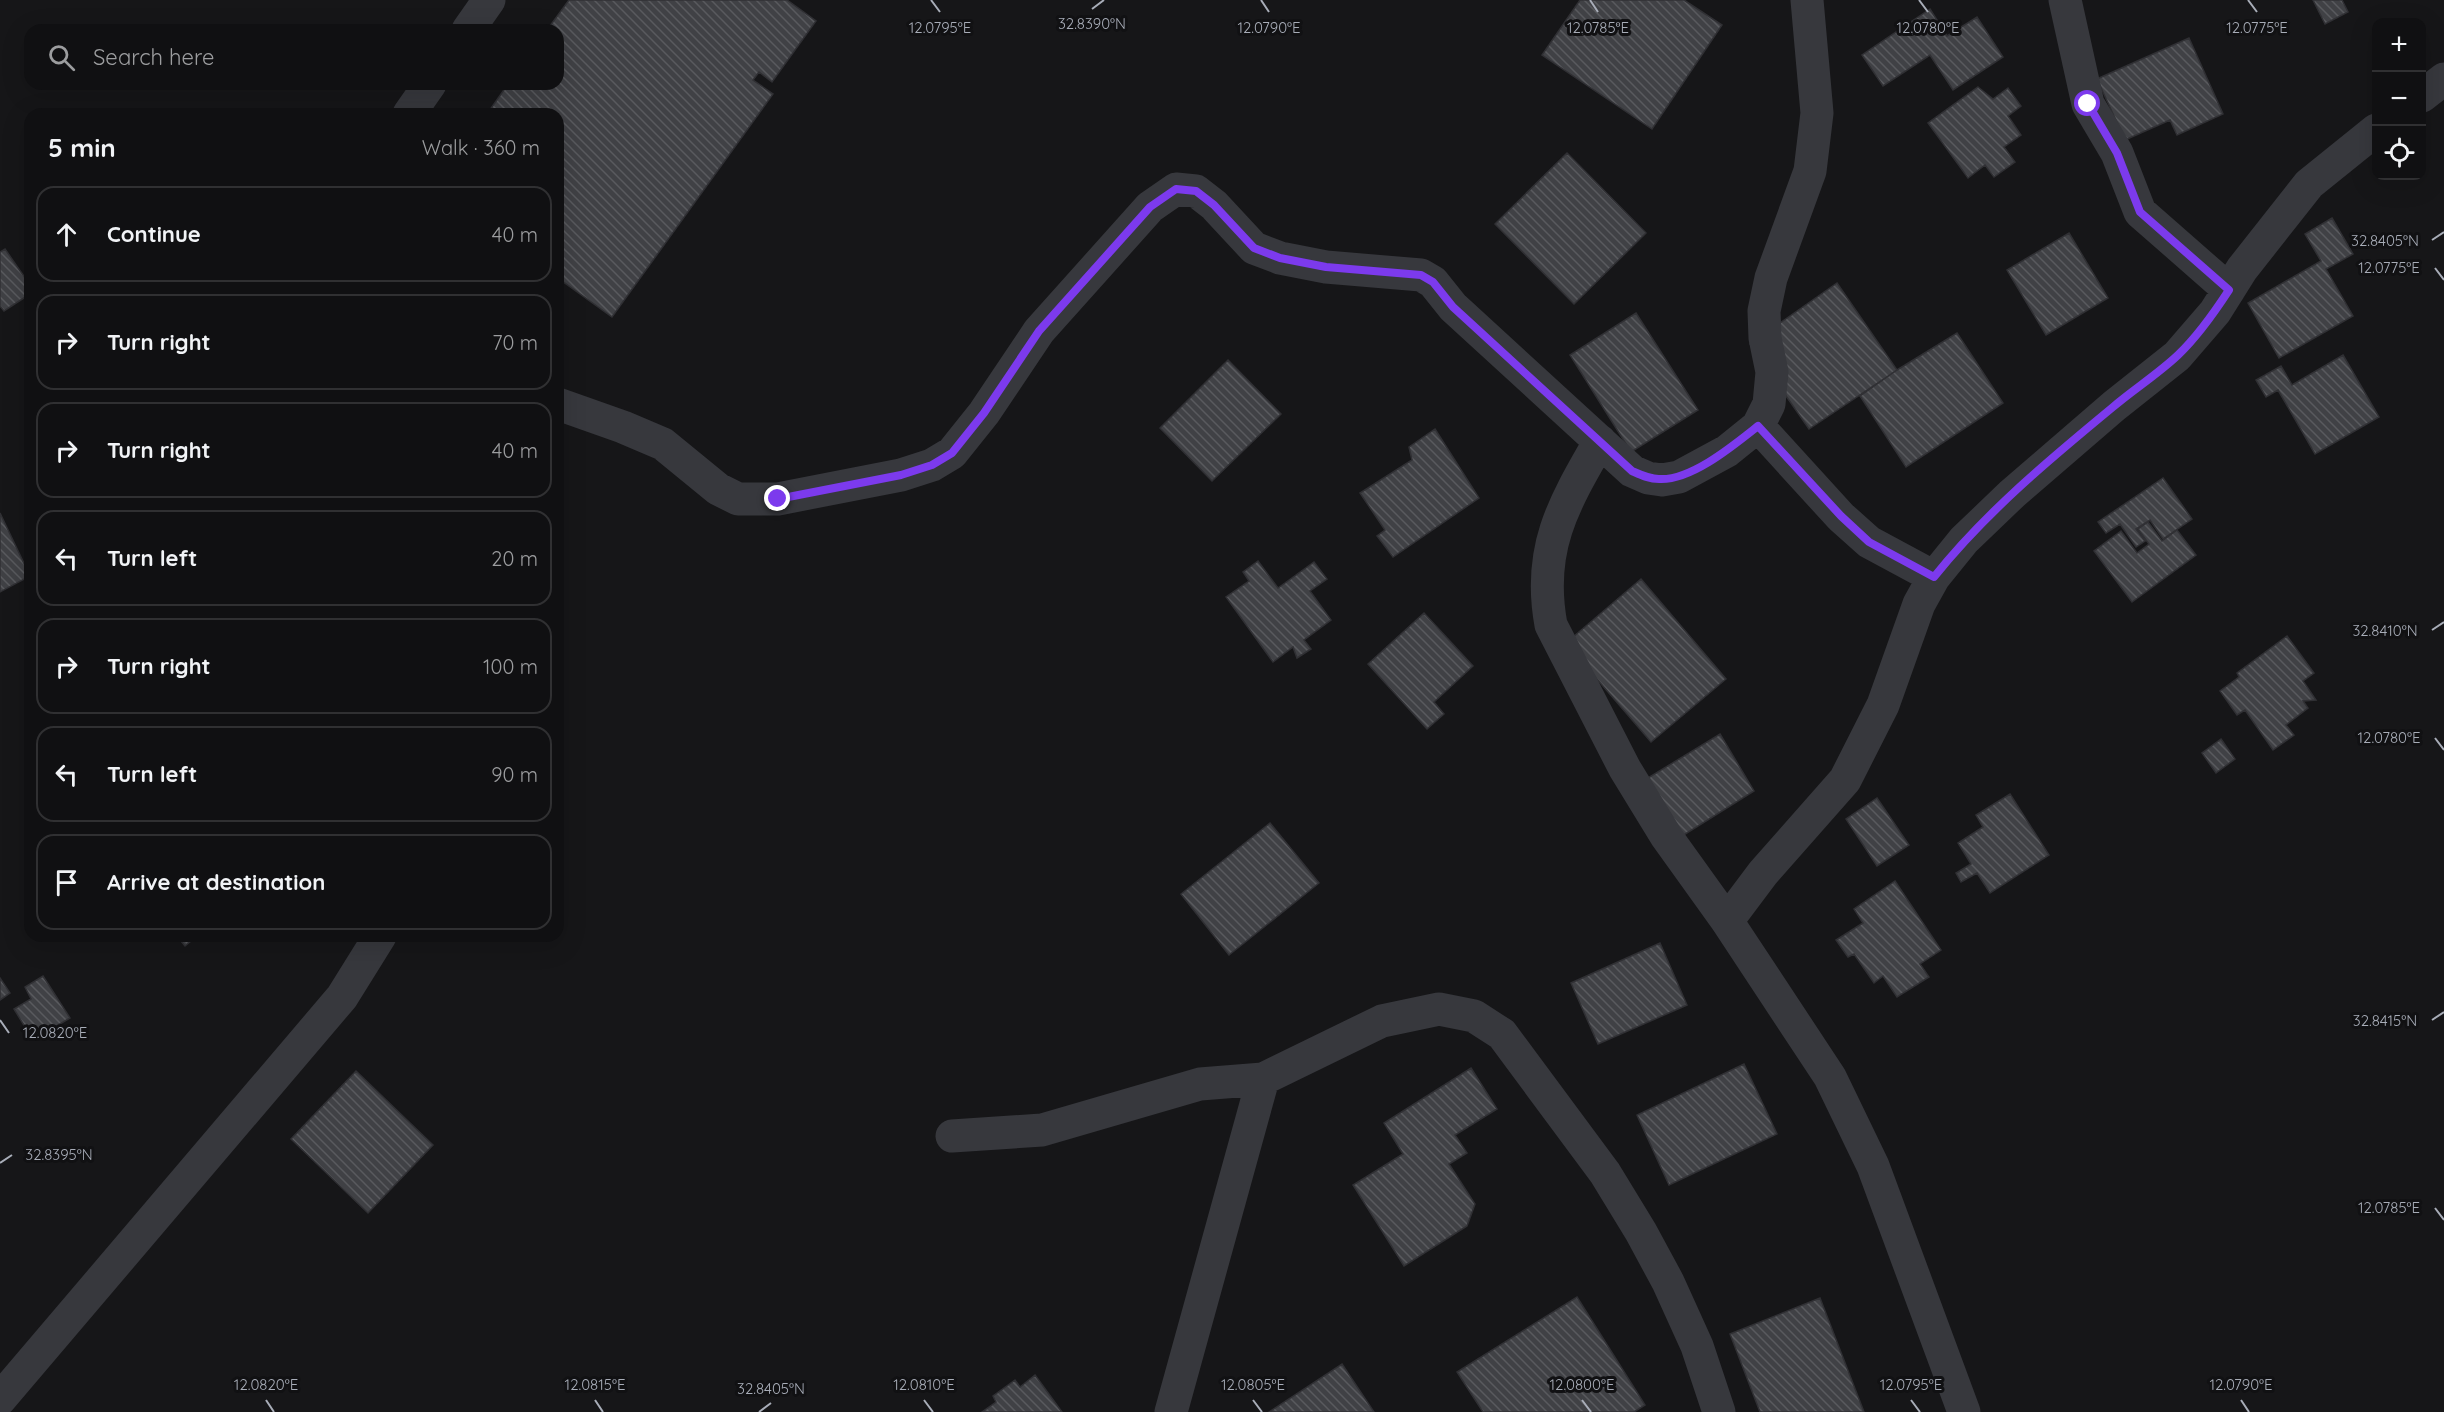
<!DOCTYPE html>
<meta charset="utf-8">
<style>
:root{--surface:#101012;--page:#1e1e20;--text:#f1f3f6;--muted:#9c9d9f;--line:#303032}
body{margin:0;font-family:Quicksand,sans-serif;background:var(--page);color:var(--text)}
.controls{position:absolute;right:18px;top:18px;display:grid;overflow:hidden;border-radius:12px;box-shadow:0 6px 24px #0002}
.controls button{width:54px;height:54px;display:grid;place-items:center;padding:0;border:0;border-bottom:2px solid var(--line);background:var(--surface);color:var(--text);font:30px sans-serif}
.stop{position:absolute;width:18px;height:18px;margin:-14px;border:4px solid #7c3aed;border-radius:50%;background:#fff}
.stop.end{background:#7c3aed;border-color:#fff;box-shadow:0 2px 6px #0008}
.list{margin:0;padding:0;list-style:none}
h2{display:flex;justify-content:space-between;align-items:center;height:78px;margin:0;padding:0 24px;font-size:26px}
h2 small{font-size:20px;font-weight:400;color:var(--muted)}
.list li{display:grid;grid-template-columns:39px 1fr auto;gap:18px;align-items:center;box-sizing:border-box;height:96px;margin:0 12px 12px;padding:0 12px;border:2px solid var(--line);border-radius:18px}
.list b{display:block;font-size:22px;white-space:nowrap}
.list em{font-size:20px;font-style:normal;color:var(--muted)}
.icon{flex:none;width:33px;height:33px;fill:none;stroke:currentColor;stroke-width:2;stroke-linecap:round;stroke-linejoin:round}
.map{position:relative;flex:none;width:2444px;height:1412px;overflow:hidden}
.search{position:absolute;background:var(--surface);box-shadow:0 6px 24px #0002;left:24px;top:24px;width:540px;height:66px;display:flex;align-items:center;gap:15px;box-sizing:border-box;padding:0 21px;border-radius:18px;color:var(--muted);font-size:22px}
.panel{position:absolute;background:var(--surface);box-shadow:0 6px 24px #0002;left:24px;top:108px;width:540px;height:834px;border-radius:18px}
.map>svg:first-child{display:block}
.building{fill:url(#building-back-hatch);stroke:#303034;stroke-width:1.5}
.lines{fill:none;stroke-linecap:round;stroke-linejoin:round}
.minor{stroke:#37383d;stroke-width:33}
.route{stroke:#7c3aed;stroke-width:8}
.ticks{fill:none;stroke:#a8adb8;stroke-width:2}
.ticks-label{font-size:15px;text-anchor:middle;fill:#a8adb8;stroke:#111113;stroke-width:6;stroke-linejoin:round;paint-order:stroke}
</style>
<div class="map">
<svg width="2444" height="1412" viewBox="0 0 2444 1412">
<defs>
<pattern id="building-back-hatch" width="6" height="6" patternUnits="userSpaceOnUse" patternTransform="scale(1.5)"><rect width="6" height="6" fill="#404145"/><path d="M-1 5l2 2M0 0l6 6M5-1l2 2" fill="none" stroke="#595a5e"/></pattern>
</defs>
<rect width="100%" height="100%" fill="#161618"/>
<!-- building -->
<path class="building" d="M569 0H787L816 21 772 82 759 72 753 80 773 94 612 317 558 278V114H487L508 84H558V30H547Z
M1580 0H1684L1722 25 1652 129 1542 55Z
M2313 0H2342L2348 12 2325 24Z
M1930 9 1947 36 1977 17 2003 57 1953 90 1930 55 1883 86 1862 55Z
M2189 38 2223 114 2177 135 2170 120 2125 140 2097 79Z
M1978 87 1993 99 2008 88 2021 106 2008 116 2021 135 2004 147 2015 162 1994 177 1985 165 1968 178 1928 123Z
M1567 153 1646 233 1574 304 1495 224Z
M2332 218 2353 254 2326 269 2353 316 2279 358 2248 303 2321 261 2305 234Z
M2069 233 2108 298 2046 335 2007 270Z
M5 249 30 285V294L4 311 0 306V252Z
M1837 283 1897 370 1809 429 1750 344Z
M1636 313 1698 410 1631 452 1570 355Z
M1957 333 2003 403 1906 467 1860 396 1897 370Z
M2343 355 2379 417 2315 454 2278 390 2266 397 2256 380 2281 366 2292 385Z
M1228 360 1281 414 1212 481 1160 428Z
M1435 429 1479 498 1393 557 1377 536 1385 530 1360 493 1412 460 1409 447Z
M2163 478 2192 519 2163 539 2150 520 2136 529 2145 541 2136 547 2120 524 2106 533 2098 522Z
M0 513 30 576 0 592Z
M2148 522 2162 541 2177 530 2196 555 2132 602 2094 551 2121 531 2137 553 2149 544 2138 529Z
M1258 561 1278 588 1314 562 1327 579 1310 591 1331 620 1304 640 1311 649 1297 658 1293 647 1273 662 1226 597 1249 581 1243 572Z
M1641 579 1726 679 1651 742 1566 643Z
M1424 613 1473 666 1434 702 1444 714 1427 729 1368 664Z
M2287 636 2314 673 2303 681 2316 700 2303 701 2308 708 2286 725 2294 735 2273 750 2245 710 2237 715 2220 691 2239 677 2237 673Z
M1720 734 1754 791 1679 838 1643 781Z
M2221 739 2235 759 2216 773 2202 753Z
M2010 794 2049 855 1990 893 1977 873 1961 882 1956 873 1971 864 1958 843 1983 827 1976 815Z
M1877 798 1909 845 1877 866 1846 819Z
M1270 823 1319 883 1229 955 1181 894Z
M1895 881 1941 950 1920 964 1929 977 1897 997 1883 976 1874 983 1854 954 1848 957 1836 940 1863 923 1854 909Z
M177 936H197L185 946Z
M1660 943 1687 1005 1598 1044 1571 983Z
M43 976 70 1018 33 1040 14 1009 31 999 25 987Z
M0 978 10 993 0 1000Z
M1744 1064 1777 1134 1669 1185 1637 1115Z
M1471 1068 1497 1109 1455 1135 1467 1153 1449 1164 1475 1204 1467 1226 1404 1266 1353 1185 1403 1154 1384 1123Z
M356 1071 433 1145 368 1213 291 1139Z
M1577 1297 1645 1405 1634 1412H1483L1457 1372Z
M1820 1298 1864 1412H1760L1730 1334Z
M1342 1364 1374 1412H1269Z
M1035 1375 1062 1412H982L996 1402 993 1396 1015 1380 1020 1387Z"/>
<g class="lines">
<!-- minor -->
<path class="minor" d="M2065 0 2088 104 2117 153 2140 212 2229 290
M468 30 489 0
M2422 96 2444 79
M409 114 430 84
M558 404 623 427 663 444 718 489 738 499H778L901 475 932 465 952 453 984 413 1039 331 1150 207 1176 189 1196 191 1214 205 1254 248 1280 258 1326 267 1421 275 1433 282 1453 307 1632 471 1648 478 1662 480 1679 477 1727 451 1758 426 1769 404 1772 372 1765 338 1764 311 1771 278 1810 171 1817 113 1807 0
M1758 426 1841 517 1869 542 1934 577
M1600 441C1563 505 1537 549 1551 625L1625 769 1666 836 1727 921 1830 1077 1873 1166 1964 1412
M1727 921 1763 873 1845 780 1883 705 1919 604 1934 577 1964 540 2012 494 2114 406 2177 356 2215 312 2242 269 2309 184 2376 130
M952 1136 1042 1130 1200 1084 1263 1079 1382 1021 1439 1009 1474 1016 1502 1034 1605 1173 1641 1232 1668 1282 1697 1346 1719 1412
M0 1399 342 997 380 936
M1171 1412 1263 1079"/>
</g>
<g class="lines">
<!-- route -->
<path class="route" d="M778 499 901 475 932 465 952 453 984 413 1039 331 1150 207 1176 189 1196 191 1214 205 1254 248 1280 258 1326 267 1421 275 1433 282 1453 307 1632 471C1641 475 1649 479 1659 479 1691 481 1734 445 1758 426L1841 516 1869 542 1934 577C1986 512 2050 459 2113 407 2134 389 2158 374 2178 355 2198 336 2214 313 2229 290L2140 212 2117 153 2088 104"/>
</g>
<!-- ticks -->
<path class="ticks" d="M931 0 940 12M1261 0 1269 12M1590 0 1598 12M1919 0 1928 12M2248 0 2257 12M1092 9 1104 0M2432 240 2444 232M2435 268 2444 280M2432 630 2444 622M2435 738 2444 750M0 1020 9 1033M2432 1020 2444 1012M0 1163 12 1155M2435 1208 2444 1220M266 1400 274 1412M595 1400 603 1412M924 1400 933 1412M1253 1400 1262 1412M1582 1400 1591 1412M1911 1400 1920 1412M2241 1400 2249 1412M759 1412 771 1403"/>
<g class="ticks-label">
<text x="1092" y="29">32.8390°N</text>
<text x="940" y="33">12.0795°E</text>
<text x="1269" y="33">12.0790°E</text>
<text x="1598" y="33">12.0785°E</text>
<text x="1928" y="33">12.0780°E</text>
<text x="2257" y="33">12.0775°E</text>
<text x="2385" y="246">32.8405°N</text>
<text x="2389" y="273">12.0775°E</text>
<text x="2385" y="636">32.8410°N</text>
<text x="2389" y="743">12.0780°E</text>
<text x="2385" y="1026">32.8415°N</text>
<text x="55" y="1038">12.0820°E</text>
<text x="59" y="1160">32.8395°N</text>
<text x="2389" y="1213">12.0785°E</text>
<text x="266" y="1390">12.0820°E</text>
<text x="595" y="1390">12.0815°E</text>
<text x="924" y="1390">12.0810°E</text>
<text x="1253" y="1390">12.0805°E</text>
<text x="1582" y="1390">12.0800°E</text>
<text x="1911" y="1390">12.0795°E</text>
<text x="2241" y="1390">12.0790°E</text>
<text x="771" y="1394">32.8405°N</text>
</g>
</svg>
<div class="controls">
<button>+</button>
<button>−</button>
<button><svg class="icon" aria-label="locate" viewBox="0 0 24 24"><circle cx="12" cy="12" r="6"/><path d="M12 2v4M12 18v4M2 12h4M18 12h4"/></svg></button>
</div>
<div class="stop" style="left:2088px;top:104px"></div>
<div class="stop end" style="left:778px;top:499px"></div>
<div class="search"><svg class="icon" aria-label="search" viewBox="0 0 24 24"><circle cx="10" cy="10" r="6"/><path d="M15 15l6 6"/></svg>Search here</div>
<section class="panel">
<h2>5 min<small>Walk · 360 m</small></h2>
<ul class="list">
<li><svg class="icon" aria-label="ahead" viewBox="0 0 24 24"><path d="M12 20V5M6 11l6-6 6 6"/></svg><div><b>Continue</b></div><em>40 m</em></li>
<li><svg class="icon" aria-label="right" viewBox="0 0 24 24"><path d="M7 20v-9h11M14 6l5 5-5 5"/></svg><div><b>Turn right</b></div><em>70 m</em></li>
<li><svg class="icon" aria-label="right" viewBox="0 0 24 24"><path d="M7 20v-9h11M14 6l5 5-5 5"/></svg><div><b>Turn right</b></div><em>40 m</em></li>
<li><svg class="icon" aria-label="left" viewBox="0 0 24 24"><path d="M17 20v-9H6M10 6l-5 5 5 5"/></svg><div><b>Turn left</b></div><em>20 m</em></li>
<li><svg class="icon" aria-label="right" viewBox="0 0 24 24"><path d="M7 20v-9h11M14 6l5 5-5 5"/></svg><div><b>Turn right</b></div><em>100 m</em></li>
<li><svg class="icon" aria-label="left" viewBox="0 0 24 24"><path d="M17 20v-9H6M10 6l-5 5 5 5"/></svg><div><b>Turn left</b></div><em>90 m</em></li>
<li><svg class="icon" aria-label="arrive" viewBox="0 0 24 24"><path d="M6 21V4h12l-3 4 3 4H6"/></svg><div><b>Arrive at destination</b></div></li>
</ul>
</section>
</div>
